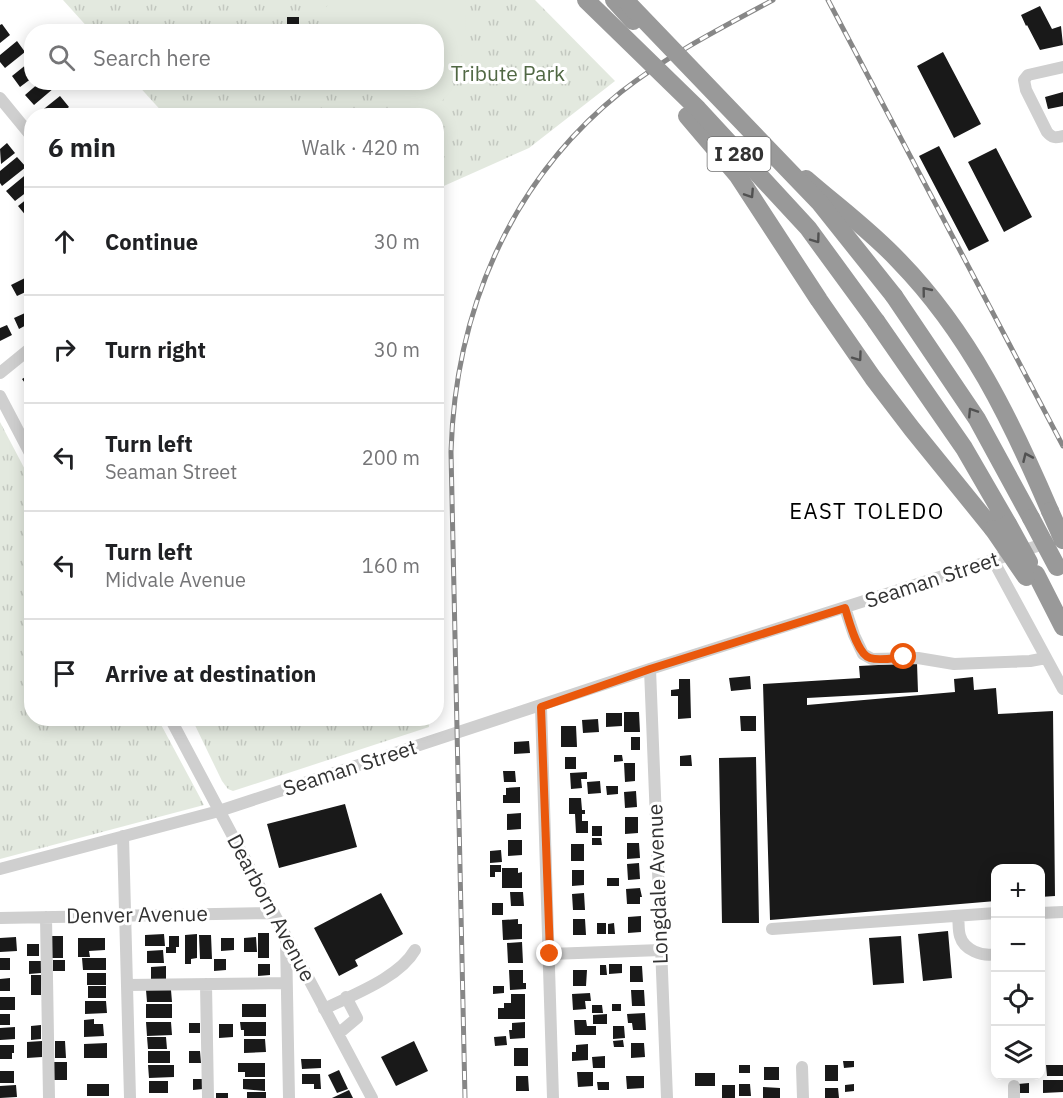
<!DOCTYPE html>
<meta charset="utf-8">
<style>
:root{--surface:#fff;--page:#f2f2f2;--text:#202124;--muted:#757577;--line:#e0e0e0}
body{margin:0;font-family:"IBM Plex Sans",sans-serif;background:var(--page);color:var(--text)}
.controls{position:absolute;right:18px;bottom:18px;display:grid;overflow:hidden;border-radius:12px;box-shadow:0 3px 15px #0003}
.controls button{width:54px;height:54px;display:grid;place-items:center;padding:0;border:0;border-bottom:2px solid var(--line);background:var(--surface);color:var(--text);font:30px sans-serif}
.stop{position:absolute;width:18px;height:18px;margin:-14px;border:4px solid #ea580c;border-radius:50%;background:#fff}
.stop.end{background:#ea580c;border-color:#fff;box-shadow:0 2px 6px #0008}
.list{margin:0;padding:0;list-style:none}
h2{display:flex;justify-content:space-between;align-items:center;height:78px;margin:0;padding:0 24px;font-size:26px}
h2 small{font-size:20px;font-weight:400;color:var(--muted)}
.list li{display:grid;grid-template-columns:39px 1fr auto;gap:18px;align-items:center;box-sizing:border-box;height:108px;padding:0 24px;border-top:2px solid var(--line)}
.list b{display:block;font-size:22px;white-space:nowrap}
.list p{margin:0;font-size:20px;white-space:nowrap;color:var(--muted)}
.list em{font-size:20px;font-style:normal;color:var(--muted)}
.icon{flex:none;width:33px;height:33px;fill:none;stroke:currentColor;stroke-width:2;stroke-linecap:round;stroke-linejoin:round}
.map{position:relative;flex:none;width:1063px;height:1098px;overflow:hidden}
.search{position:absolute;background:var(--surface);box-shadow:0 3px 15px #0003;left:24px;top:24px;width:420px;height:66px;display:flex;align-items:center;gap:15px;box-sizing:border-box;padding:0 21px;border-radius:24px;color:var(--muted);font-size:22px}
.panel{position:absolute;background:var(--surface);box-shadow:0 3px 15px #0003;left:24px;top:108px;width:420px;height:618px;border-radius:24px}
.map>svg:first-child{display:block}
.grass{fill:url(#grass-tufts)}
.forest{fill:url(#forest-firs)}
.pitch{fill:#e3e9df}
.building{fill:#191919}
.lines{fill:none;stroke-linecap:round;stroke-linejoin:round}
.minor{stroke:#cfcfcf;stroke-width:12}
.highway{stroke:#999;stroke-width:18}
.rail-casing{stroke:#878787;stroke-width:5}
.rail{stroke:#fff;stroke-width:3;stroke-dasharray:9;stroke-linecap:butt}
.highway-bridge{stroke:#999;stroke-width:18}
.oneway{stroke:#515151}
.route{stroke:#ea580c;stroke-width:8}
.labels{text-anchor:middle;stroke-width:6;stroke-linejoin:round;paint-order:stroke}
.shield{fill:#fff;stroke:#707070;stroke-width:1.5}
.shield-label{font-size:20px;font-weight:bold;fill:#323232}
.park-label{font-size:21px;fill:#516844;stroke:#fff}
.street-label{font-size:21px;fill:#323232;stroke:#fff}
.neighbourhood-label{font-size:22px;letter-spacing:1.5px;fill:#000;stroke:#fff}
</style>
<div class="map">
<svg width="1063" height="1098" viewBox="0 0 1063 1098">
<defs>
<pattern id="grass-tufts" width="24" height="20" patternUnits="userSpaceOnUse" patternTransform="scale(1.5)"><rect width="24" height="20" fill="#e3e9df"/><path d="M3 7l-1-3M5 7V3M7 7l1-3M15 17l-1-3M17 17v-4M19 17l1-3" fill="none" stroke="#c3c8c0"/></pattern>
<pattern id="forest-firs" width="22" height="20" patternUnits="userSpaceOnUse" patternTransform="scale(1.5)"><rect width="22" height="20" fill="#e3e9df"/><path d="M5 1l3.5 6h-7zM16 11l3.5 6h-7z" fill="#c3c8c0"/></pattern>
</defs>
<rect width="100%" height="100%" fill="#fff"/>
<!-- grass -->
<path class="grass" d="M63 0H535L615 81 529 148 437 189 436 116 165 115 136 83 436 82V32L91 31Z
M0 422 31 481 32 718 158 719 204 805 0 859Z
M428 718 429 727 233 791 228 789 222 781 192 719Z"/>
<!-- forest -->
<path class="forest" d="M387 103 395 115H310L326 104Z"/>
<!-- pitch -->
<path class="pitch" d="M333 0H465L466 45 447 95 431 115H409L376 83 436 82V32L326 31 321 27 322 11Z"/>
<!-- building -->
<path class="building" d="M1040 6 1052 29 1061 26 1063 45 1040 50 1027 25 1026 26 1021 15Z
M287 17H299V27H287Z
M2 24 10 35 0 43V25Z
M17 41 25 52 5 68 0 62V55Z
M943 52 981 124 954 138 917 66Z
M32 60V78L20 87 12 76Z
M40 82H49L54 88 34 105 25 95Z
M1063 92V106L1048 109 1045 97Z
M60 96 69 107 58 116H42L40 112Z
M7 143 15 153 1 164 0 149Z
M939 146 989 241 969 251 919 156Z
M996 148 1032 217 1004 232 968 162Z
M17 157 26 167 2 186 0 183V171Z
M29 172 32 175V188L15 201 6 191Z
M32 195V213L27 217 18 206Z
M27 277 32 289 17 296 11 285Z
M25 313 30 323 19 329 14 318Z
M7 325 12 335 0 341V328Z
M32 373V393L22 379Z
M917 663 918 692 807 698V705L955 692 954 679 973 677 974 690 996 688 998 714 1053 711 1055 896 1040 897V868H996V901L770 920 763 684 860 678 859 666Z
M750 676 751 689 731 691 729 678Z
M679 679H690L691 718 678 719V696H671V690L679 689Z
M624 712H639L640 732H624Z
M606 713H622V726L606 727Z
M740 716H756V731H741Z
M598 719 599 732 583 733 582 720Z
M561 726H576L577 747H561Z
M631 737H640V750H631Z
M529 741 530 753 514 754V742Z
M614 755H622L623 761 614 762Z
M691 755 692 766H680V756Z
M565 757H576V769H565Z
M756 757 759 923H722L719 758Z
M624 763H635V781L625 782Z
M503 771H515L516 782H504Z
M587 772V779H581L582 788 571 789 570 773Z
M600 781 601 793 588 794 587 782Z
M606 786H618V794L607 795Z
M520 787V803H503V795H506V788Z
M636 791 637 807 625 808 624 792Z
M569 798H581L582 810H585V814H582V821H588V833H576L575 814H569Z
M345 804 357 847 279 868 267 824Z
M521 813V829L507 830V814Z
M625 817H638V833L625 834Z
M592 826H602V836H592Z
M592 838H601L602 845H592Z
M508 840H522V855L508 856Z
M627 843H639L640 858 627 859Z
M571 844H584V861H571Z
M501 850 502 862 490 863V851Z
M639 863 640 879 628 880 627 864Z
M490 865H501V872H495V877H490Z
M502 868H518V873L522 872V888H502Z
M572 870H584V885L572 886Z
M607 878H619V886H607Z
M640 888 642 897H640V904H627L626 889Z
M510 892H523L524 906H511Z
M381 893 403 934 355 960 358 966 339 976 314 928Z
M584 893 585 910H573L572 894Z
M492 903H503V915H492Z
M641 916V932L628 933V917Z
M518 919V924H522V939L503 940 502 920Z
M573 919H585L586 935H573Z
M597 923H606V934H597Z
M614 923 615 934H608V924Z
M948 931 952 978 923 981 918 934Z
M258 933H269V958H258Z
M164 934 165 946H145V935Z
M197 934V958L191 959V964H185V935Z
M199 935H211L212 959H200Z
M50 936H63V958H51Z
M169 936H179V947H176V953H166V947H169Z
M901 936 904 983 873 985 869 938Z
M16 937 17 951 0 952V938Z
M256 937 257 952H244V938Z
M78 938H105V950L89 951 90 957H78Z
M221 938H234V950L221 951Z
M522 942 523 963H508L507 943Z
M27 944H39V956H27Z
M163 950 164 963H147V951Z
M0 958H10V970H0Z
M82 958H106V970H83Z
M214 959H226V970L214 971Z
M53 960H65V971H53Z
M29 961H41V973L29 974Z
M258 964H270V975L258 976Z
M609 964H622V973L609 974Z
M600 965H606L607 975H600Z
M166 966V979L151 980V967Z
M630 966H642L643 982H630Z
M509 970H523V983H526V989L510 990Z
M573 970H587L586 986H573Z
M87 973H106V985H87Z
M31 975H41V995H31Z
M10 978V991H0V979Z
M88 986H106V998H88Z
M493 986H504V993L493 994Z
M146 990H171L172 1002H147Z
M631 990H644L645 1006H632Z
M590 993 591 1001H585L586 1009 573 1010 572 994Z
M511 994H525V1019H498V1008H504V1003H511Z
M0 997H15V1010H0Z
M85 1001H106L107 1013 85 1014Z
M146 1004H172V1018H146Z
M242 1004H266V1017H242Z
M612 1004H621V1011H612Z
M592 1005H602L603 1013H592Z
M645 1013 646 1030H633L632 1023H628L627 1014Z
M0 1014H10V1025H0Z
M607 1014V1024H593V1015Z
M94 1019V1024H103L104 1036 84 1037V1020Z
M574 1020H586L587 1026H596V1035H575Z
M146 1022H171L172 1035 147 1036Z
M240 1022H266V1036H244V1030H241Z
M525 1022V1038L510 1039 509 1030H512V1023Z
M189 1023H200V1033H189Z
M219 1024H233V1037L219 1038Z
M41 1025V1039L31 1040V1026Z
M613 1026H624L625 1038 613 1039Z
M15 1027V1039L0 1040V1028Z
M506 1036 507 1045 495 1046 494 1037Z
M147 1037H166L167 1049H148Z
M244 1039H265L266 1052 244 1053Z
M623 1040 624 1047H614L613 1041Z
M42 1041V1057L27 1058V1042Z
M55 1041H65L66 1058H55Z
M414 1041 428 1071 396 1086 381 1057Z
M107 1043V1058H84V1044Z
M631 1043H644L645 1057 631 1058Z
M588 1044V1060L572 1061V1052H576V1045Z
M0 1045H14V1053H12V1059H0Z
M514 1048H528V1066H514Z
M148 1051H170V1063H148Z
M189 1051H200L201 1063H189Z
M605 1056V1068H593L592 1057Z
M301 1059H321V1068L302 1069Z
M843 1061H854V1067L844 1068Z
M52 1062H67V1080H52Z
M238 1063H265V1077H245V1072H238Z
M148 1065H174V1077L149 1078Z
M739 1065H750V1073H739Z
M825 1065H838V1081H825Z
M1046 1065H1063V1076H1047Z
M764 1067H779V1080H764Z
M339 1070 348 1089 337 1093 328 1075Z
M0 1071H14V1083H0Z
M577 1072H593V1086L578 1087Z
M695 1073H715V1086H695Z
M302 1074H320L321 1089H314V1084H302Z
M516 1076H528L529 1091H516Z
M626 1076H644V1088L627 1089Z
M193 1079H203V1089L193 1090Z
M243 1079H265V1091L243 1089Z
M1043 1080H1063V1092L1043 1093Z
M149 1081H168V1093H149Z
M597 1082H609V1090H598Z
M1029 1083V1093H1018V1084Z
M87 1084H109V1096H87Z
M739 1084H750L751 1096H739Z
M854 1084V1091L845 1092V1085Z
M16 1085 17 1097 0 1098V1086Z
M722 1085H735V1098H722Z
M763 1087 780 1088V1098H763Z
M825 1088H838L839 1098H825Z
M349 1090 353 1098H332Z
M247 1092H266V1098H247Z
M216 1093H228V1098H216Z"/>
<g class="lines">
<!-- minor -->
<path class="minor" d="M1063 67 1028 75 1024 80 1026 90 1047 132C1052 138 1055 138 1063 136
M0 98 32 137
M0 373 32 347
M0 396 32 457
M993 560 1063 689
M845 608 854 635 863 654 872 659 918 658 954 664 1030 661 1046 658
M650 669 667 1098
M541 707 553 1098
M170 718 372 1098
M123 836 130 1098
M0 869 219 811 650 669 1050 542
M1040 913 1063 912
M958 916C959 922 958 930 960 936 964 950 982 957 996 954
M46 917 49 1098
M0 918 274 913
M772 929 996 913
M286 941 289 1098
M550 954 661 950
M206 984 208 1098
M127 985 286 983
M324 1009C352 995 399 978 415 950
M338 1034 357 1018 346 997
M802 1067 803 1098
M1014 1086V1098"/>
<!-- highway -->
<path class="highway" d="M614 0 633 21
M687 116 738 176 819 300 873 378 912 429 993 529
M806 179C837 206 871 231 899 261 969 333 1011 420 1050 511
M894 296 977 419 1031 518
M876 321 964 448 1008 524
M1036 574 1063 627"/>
<defs>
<path id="rail" d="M828 0 1063 446
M465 1098 451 452C455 312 510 181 621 92 668 55 721 28 773 0"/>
</defs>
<!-- rail casing -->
<use href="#rail" class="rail-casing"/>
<!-- rail -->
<use href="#rail" class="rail"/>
<!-- highway-bridge -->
<path class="highway-bridge" d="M586 0 698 109 808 228 876 321
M625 0 819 202 894 296
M1050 511 1063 540
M1031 518 1057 567
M1008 524 1029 562
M993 529 1026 577"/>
</g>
<!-- one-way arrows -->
<defs><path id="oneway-chevron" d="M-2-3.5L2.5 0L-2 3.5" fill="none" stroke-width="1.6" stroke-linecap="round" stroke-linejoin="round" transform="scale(1.5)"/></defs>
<g class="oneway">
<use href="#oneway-chevron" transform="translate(750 194) rotate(57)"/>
<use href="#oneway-chevron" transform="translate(816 239) rotate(54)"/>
<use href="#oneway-chevron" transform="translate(926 291) rotate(-129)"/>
<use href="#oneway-chevron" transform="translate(858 357) rotate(54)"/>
<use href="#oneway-chevron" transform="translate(972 412) rotate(-123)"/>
<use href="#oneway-chevron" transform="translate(1027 457) rotate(-114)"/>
</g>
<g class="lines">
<!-- route -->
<path class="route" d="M550 954 541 707 650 669 845 608C849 620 857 654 870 658 880 661 893 658 904 657"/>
</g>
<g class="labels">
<!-- shield labels -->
<rect class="shield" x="707.5" y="137" width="63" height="34" rx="4.5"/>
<g class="shield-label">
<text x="739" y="161">I 280</text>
</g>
<!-- park labels -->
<g class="park-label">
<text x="508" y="81">Tribute Park</text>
</g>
<!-- street labels -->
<g class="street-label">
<text transform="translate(932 580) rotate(-18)" y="7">Seaman Street</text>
<text transform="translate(350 768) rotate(-18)" y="7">Seaman Street</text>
<text transform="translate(658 884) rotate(-92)" y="7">Longdale Avenue</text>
<text transform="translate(271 908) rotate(62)" y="7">Dearborn Avenue</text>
<text transform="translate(137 915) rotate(-1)" y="7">Denver Avenue</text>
</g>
<!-- neighbourhood labels -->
<g class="neighbourhood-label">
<text x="867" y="519">EAST TOLEDO</text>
</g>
</g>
</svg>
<div class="controls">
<button>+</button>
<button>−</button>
<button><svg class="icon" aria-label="locate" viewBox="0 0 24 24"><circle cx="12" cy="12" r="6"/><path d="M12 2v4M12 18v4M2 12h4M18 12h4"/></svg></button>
<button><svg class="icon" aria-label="layers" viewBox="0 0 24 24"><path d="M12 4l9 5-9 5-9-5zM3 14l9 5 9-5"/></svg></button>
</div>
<div class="stop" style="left:904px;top:657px"></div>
<div class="stop end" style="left:550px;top:954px"></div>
<div class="search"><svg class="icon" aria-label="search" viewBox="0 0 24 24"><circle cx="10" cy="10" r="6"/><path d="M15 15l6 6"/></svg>Search here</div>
<section class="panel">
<h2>6 min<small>Walk · 420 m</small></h2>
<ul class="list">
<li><svg class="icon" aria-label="ahead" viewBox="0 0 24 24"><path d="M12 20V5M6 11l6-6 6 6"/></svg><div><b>Continue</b></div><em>30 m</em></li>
<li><svg class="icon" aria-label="right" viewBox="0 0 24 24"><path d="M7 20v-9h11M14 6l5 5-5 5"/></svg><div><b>Turn right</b></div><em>30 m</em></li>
<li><svg class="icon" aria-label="left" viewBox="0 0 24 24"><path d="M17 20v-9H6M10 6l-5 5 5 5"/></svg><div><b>Turn left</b><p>Seaman Street</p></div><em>200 m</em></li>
<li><svg class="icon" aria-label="left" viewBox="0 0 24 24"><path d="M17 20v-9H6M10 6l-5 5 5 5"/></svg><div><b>Turn left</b><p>Midvale Avenue</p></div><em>160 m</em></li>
<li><svg class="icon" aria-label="arrive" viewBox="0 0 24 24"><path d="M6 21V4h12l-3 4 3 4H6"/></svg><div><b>Arrive at destination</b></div></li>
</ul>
</section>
</div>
